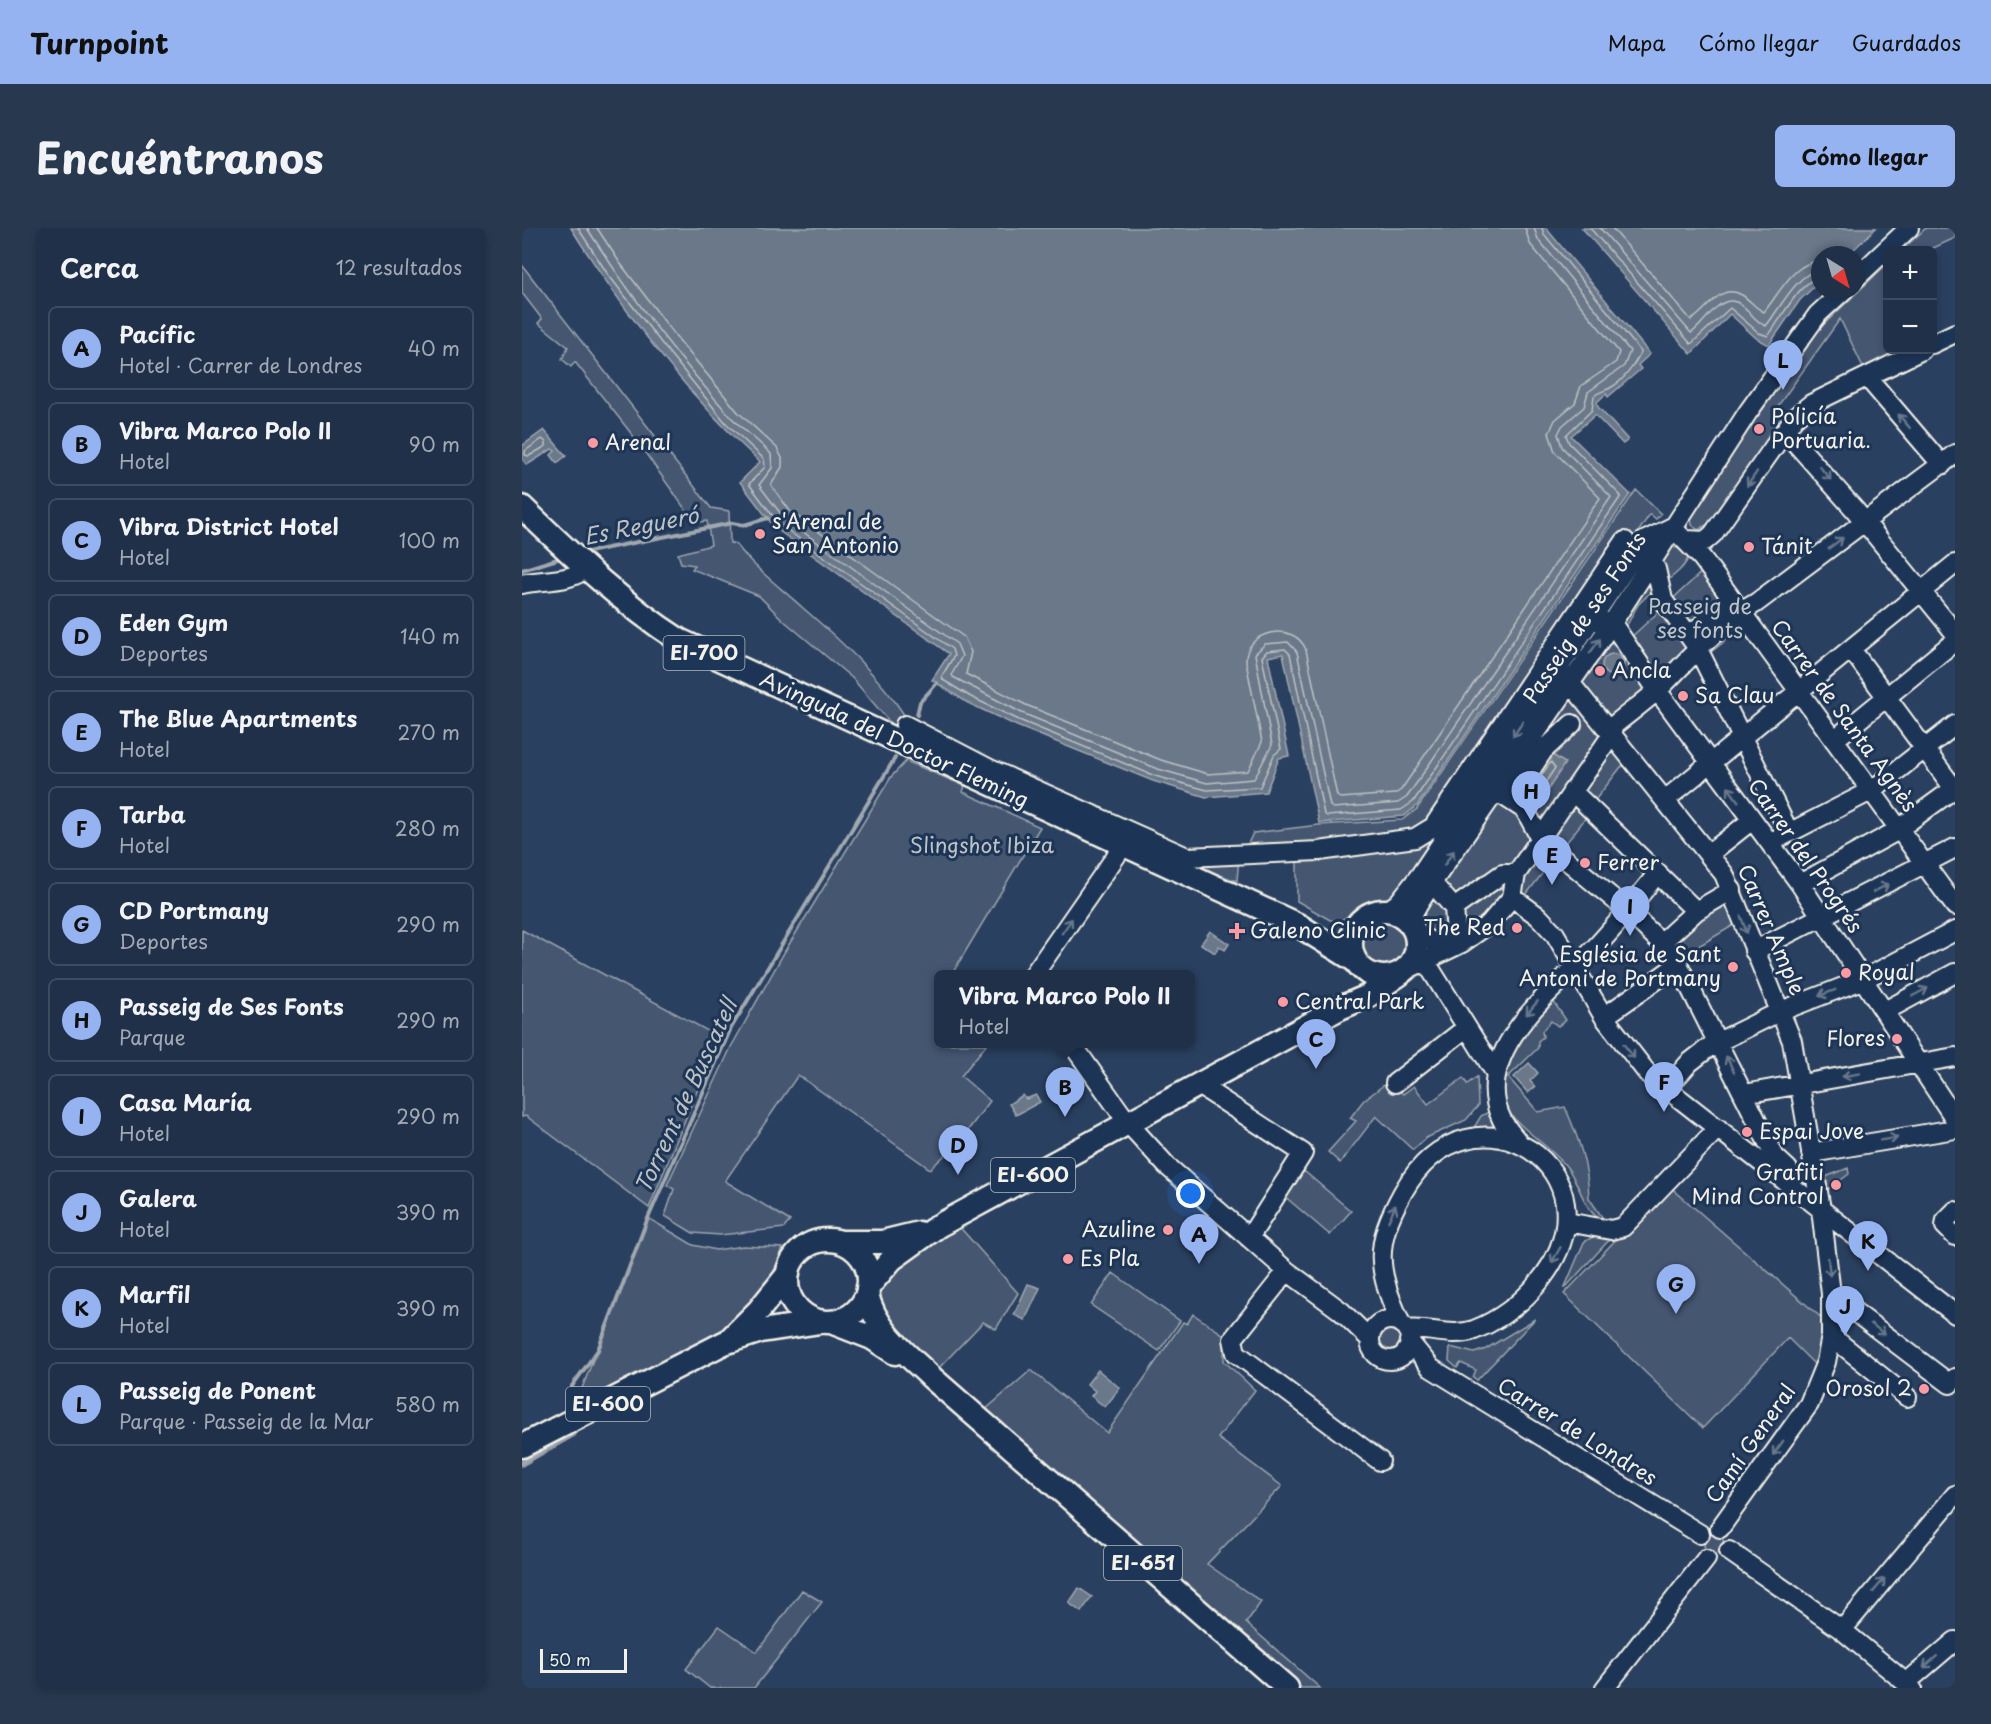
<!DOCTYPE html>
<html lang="es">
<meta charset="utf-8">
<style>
:root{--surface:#203048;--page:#28384f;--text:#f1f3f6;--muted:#a2a9b4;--line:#3d4b60;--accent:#95b2f1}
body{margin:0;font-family:"Playpen Sans",sans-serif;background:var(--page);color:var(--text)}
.controls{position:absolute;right:18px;top:18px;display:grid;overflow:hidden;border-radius:9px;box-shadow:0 3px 9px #0003}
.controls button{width:54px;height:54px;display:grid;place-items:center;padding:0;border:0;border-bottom:2px solid var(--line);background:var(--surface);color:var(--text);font:30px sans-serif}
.compass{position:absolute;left:1289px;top:18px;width:54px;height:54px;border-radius:50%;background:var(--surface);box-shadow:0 3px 9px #0003;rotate:143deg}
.scale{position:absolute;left:18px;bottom:15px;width:87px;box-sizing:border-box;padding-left:6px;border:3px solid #f4f1e8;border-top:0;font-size:16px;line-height:21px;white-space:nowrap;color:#f4f1e8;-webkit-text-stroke:4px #1d3557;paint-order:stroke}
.you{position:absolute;left:669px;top:966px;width:21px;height:21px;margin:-15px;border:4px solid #fff;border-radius:50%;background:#1a73e8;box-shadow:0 0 0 9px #1a73e833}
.badge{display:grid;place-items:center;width:39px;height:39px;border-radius:50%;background:var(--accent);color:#111;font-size:20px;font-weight:700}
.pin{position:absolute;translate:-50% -50px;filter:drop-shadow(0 2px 3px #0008)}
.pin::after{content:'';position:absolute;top:32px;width:21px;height:18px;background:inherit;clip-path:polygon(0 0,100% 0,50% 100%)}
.popup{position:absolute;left:412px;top:742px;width:261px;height:78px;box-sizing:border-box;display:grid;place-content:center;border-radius:9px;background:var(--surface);filter:drop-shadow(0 2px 4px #0005);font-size:20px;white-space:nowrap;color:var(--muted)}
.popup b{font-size:22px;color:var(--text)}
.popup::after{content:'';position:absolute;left:50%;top:100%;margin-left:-12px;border:12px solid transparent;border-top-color:var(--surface)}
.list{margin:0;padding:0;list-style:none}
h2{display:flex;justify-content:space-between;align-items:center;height:78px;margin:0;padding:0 24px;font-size:26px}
h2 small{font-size:20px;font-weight:400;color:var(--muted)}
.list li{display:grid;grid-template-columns:39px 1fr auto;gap:18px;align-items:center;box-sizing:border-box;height:84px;margin:0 12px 12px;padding:0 12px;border:2px solid var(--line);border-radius:9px}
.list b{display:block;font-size:22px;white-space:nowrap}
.list p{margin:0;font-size:20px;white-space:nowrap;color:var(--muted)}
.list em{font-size:20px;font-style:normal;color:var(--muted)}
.map{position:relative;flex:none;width:1433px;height:1460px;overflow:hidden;border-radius:9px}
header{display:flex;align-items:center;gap:36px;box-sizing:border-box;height:84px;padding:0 30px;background:var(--accent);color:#111}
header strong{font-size:28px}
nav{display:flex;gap:33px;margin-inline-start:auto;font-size:21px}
.intro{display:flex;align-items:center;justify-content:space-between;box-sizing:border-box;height:144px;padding:0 36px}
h1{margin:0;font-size:42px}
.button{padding:15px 27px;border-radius:9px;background:var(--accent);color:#111;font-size:21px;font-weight:700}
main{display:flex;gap:36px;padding:0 36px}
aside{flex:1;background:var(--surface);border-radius:9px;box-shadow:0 3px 9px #0003}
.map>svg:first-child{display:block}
.green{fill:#445771;stroke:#9ca4ac;stroke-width:1.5}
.water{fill:#6a788a;stroke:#a1a8b0;stroke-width:1.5}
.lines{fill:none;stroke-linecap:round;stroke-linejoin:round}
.shore{stroke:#bdc1c2;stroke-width:1.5}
.stream{stroke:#a1a8b0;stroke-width:4}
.minor-casing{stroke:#f4f1e8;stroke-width:22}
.major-casing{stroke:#f4f1e8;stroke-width:27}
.minor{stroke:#1d3557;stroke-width:18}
.major{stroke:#1d3557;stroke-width:22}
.oneway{stroke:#68778a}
.poi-dot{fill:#ff9aa2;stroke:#1d3557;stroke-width:2}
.labels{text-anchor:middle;stroke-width:6;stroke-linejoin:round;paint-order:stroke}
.shield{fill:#1d3557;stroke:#b4b9bc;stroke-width:1.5}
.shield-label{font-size:20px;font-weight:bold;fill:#f4f1e8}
.poi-label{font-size:21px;fill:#f4f1e8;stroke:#1d3557;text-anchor:start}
.park-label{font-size:21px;fill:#bfc3c4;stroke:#1d3557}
.street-label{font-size:21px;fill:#f4f1e8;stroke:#1d3557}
.water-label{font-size:22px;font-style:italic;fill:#bdc1c2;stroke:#1d3557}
</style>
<header>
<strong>Turnpoint</strong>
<nav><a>Mapa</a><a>Cómo llegar</a><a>Guardados</a></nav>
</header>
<div class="intro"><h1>Encuéntranos</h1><a class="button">Cómo llegar</a></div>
<main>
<aside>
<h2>Cerca<small>12 resultados</small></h2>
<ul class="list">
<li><span class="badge">A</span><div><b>Pacífic</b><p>Hotel · Carrer de Londres</p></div><em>40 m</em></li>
<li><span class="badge">B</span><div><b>Vibra Marco Polo II</b><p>Hotel</p></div><em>90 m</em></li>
<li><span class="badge">C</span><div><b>Vibra District Hotel</b><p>Hotel</p></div><em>100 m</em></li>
<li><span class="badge">D</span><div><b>Eden Gym</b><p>Deportes</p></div><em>140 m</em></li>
<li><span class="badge">E</span><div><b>The Blue Apartments</b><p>Hotel</p></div><em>270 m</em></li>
<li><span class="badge">F</span><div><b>Tarba</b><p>Hotel</p></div><em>280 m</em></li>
<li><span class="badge">G</span><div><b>CD Portmany</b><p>Deportes</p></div><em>290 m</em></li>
<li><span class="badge">H</span><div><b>Passeig de Ses Fonts</b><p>Parque</p></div><em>290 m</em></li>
<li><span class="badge">I</span><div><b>Casa María</b><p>Hotel</p></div><em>290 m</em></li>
<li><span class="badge">J</span><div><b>Galera</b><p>Hotel</p></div><em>390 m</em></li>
<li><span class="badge">K</span><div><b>Marfil</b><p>Hotel</p></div><em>390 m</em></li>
<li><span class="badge">L</span><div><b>Passeig de Ponent</b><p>Parque · Passeig de la Mar</p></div><em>580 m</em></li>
</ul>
</aside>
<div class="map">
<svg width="1433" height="1460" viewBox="0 0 1433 1460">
<rect width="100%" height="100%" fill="#2a4060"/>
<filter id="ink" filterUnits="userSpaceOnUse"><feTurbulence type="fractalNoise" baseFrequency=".0167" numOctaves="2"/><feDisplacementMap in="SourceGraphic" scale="12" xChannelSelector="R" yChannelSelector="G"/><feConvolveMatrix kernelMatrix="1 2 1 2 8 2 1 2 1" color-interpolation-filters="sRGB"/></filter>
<g filter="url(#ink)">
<!-- green -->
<path class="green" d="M1404 0H1433V10L1407 22H1380Z
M1365 36 1366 122H1381L1342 141 1318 91 1253 182 1265 191 1255 202 1251 200 1245 209 1246 211 1191 293 1176 302 1170 297 1169 289 1234 186 1236 188 1295 103Z
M0 37 189 280 207 283 208 315 214 316C233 341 258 359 281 380 318 412 357 448 383 488L394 491 418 512 663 625 724 620 731 605 797 597 880 592 895 581 1114 262 1139 286 1134 291 1128 286 874 669 853 675 817 693 808 692 775 673V628L717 629 715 653 669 637 377 505 330 450 261 392 237 368 170 341 173 337 159 335 156 326 189 317 185 293 173 295 112 209 53 134 49 139 40 131 46 119 16 95 20 91 0 65Z
M1145 317 1168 324C1164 347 1130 359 1116 377 1109 387 1111 391 1101 401L1096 391Z
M1183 341 1222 398 1142 461 1107 411Z
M1091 404 1130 462 1090 496 1056 455Z
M1043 469 1055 471 1107 536 1099 539 1070 576 1069 583 1003 668 998 655C977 660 975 675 961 689 950 701 934 706 919 710L898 699 896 688Z
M384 533 443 558 441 564 518 599 430 746H417V816H465L439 848 468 873 437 914 408 941 276 847 203 953 268 993 262 1000 198 1007 171 1005 143 988 152 961 145 957 209 819 263 723 369 549Z
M1202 658 1213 693 1212 697 1160 728 1143 706Z
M836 716a26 26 0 1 1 52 0a26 26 0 1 1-52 0Z
M0 702 197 809 127 980 4 888 0 889Z
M1029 770 1044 792 1036 798 1029 793 1020 803 1021 809 1016 813V820L986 849 1016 884 1043 879C1057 911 1066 937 1067 970L1085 996C1060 984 1060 958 1044 938 1028 919 1006 906 990 888 959 853 1008 798 1029 770Z
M955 849 956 878 944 892 904 910 891 922 854 888 818 935 806 924 834 893 828 890 841 873 863 856 868 863 874 859 881 866 892 858 906 876 941 850 945 856Z
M972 881 979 902 951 901 959 888Z
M1326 940 1327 946 1305 962 1301 950Z
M782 943 829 983 808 1007 761 967Z
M1146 957 1302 1092 1296 1140 1266 1110 1181 1200 1042 1066Z
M126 990 171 1017 194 1022 221 1018 261 1020 247 1055 216 1093 52 1181Z
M435 996 496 1065 474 1101 461 1094 415 1142 377 1109 359 1078V1063L373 1044Z
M1074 1007 1089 1010 1042 1061 1062 1014Z
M591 1045 658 1093 637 1123 569 1077Z
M671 1086 702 1107V1133L733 1162 696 1210 760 1258 685 1336 739 1374 724 1395 798 1460H779L463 1182 509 1142 585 1205 661 1094 665 1096Z
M1013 1091 955 1152 951 1149 954 1142 939 1135 935 1140 927 1133 928 1119 952 1125 964 1121Z
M856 1112a12 12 0 1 1 24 0a12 12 0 1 1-24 0Z
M54 1207 0 1238V1229Z
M1182 1316a10 10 0 1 1 20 0a10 10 0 1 1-20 0Z
M280 1362 300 1374 232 1460H188L164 1441 197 1398 235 1424Z"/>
<!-- water -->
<path class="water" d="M49 0H1024L1128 126 1116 137 1119 141 1086 169 1084 166 1075 174 1076 179 1106 212 1101 216 1073 187 1049 208 1108 266 895 578 882 588 797 595 761 426 746 429 767 528 757 530 744 564 684 569 631 553 495 498 446 475 410 452 427 426 253 300 218 254 238 234C165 167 102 84 49 0Z
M1060 0H1354L1326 27H1298V53L1278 72 1247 117 1234 110 1208 86 1169 126Z
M22 202 44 228 35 235 29 227 33 223 30 221 5 237 0 231V218Z
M1080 437a11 11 0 1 1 22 0a11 11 0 1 1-22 0Z
M1026 524 1043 535 1022 568 1005 557Z
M688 703 707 716 703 722 697 718 693 725 679 716Z
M1007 835 1016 845 1008 853 1013 859 1006 865 992 849Z
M501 867 504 871 514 867 518 874 494 887 487 876Z
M506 1056 518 1060 503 1092 492 1087Z
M576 1142 598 1160 583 1179 569 1168 573 1163 565 1156Z
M557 1360 570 1369 559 1384 547 1375Z"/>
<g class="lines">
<!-- shore -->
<path class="shore" d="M56 0 85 45 144 121 204 195 242 231 243 239 227 256 257 296 430 421 432 428 420 448 421 452 449 469 497 492 633 548 685 562 738 559 752 527 759 521 740 429 745 423 763 421 768 426 802 586 805 588 879 582 891 574 1099 268 1047 215 1044 207 1070 182 1072 168C1078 163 1083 163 1088 160 1103 152 1112 137 1119 124L1022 6 1020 0
M65 0C107 66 156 130 209 189 221 202 237 213 249 226L250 240 237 257 262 290 435 416 440 428 430 446 431 449 500 485 636 541 685 555 732 551 750 517 733 426 743 416 766 414 775 424 808 578 811 580 876 575 885 569 1089 269 1040 219 1036 206 1040 198 1062 179 1066 164 1102 138 1108 123 1016 11 1012 0
M75 0 98 35 156 111 216 184 255 220 260 230V239L249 257 268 283 442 409 449 424 444 446 504 477 639 532 686 546 726 543 740 514 724 434C722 402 773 392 784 422L815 568 818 570 873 566 879 562 1078 270 1033 224 1027 205 1033 192 1053 175 1059 158 1094 134 1097 124 1008 16 1003 0
M1068 0 1169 116 1208 80 1237 105 1246 108C1258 93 1278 52 1298 49
M1078 0 1169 105C1181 98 1193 72 1210 73 1224 74 1231 94 1244 98 1257 82 1276 43 1298 42
M1090 0 1169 92C1186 83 1197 54 1220 67 1228 72 1234 81 1242 84 1257 66 1271 34 1298 33
M20 211 24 214V218L7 228 3 227V223Z
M1029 534 1033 540 1021 558H1018L1015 553Z"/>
<!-- stream -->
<path class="stream" d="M61 325 210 295 222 297 246 290
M0 342 42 329
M395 487 398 474 415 455
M51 1170 50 1158 76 1122 124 995 209 800 373 530
M0 1235 41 1211"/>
<defs>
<path id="minor" d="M1334 50 1387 0
M1410 116 1433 105
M1345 149 1420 237
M1263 203 1333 282 1433 405
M1150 299 1180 330 1433 678
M1165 312 1183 313 1191 306 1272 190 1289 176 1400 122
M1131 337 1134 341 1141 372 1175 419 1267 604
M0 356C21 351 48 355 64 340
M1071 392 1090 395 1135 462 1278 656 1433 891
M1167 407 1184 394 1189 395 1206 382
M1329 421 1433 562
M1037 441 1202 646 1270 813 1299 981 1309 1066V1108L1304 1134 1287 1176 1198 1300
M383 497 468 541 665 629 797 623 893 610 911 599 1103 313
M1312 512 1433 413
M1050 563 1174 683
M977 565 1003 582 1018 610 1105 682 1151 726 1253 929 1266 941
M989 572 1021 523 1050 496
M1143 572 1433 336
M1257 610 1349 563 1433 497
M1187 626 1230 592
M1278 656 1371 605 1433 560
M912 657 932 680 934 705
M990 669 994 646 1089 508 1091 498C1107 485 1124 473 1139 459 1169 429 1196 396 1234 375L1433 226
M932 680 980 646H994
M865 683 876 675 898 647 1122 313 1150 299
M891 699V685L910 655 1090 395 1226 184 1296 86 1321 63
M894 705 912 715 940 710
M1140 714 1174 683 1210 662
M1232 723 1433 620
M904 734 974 846
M882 743 940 715 967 696 990 669 1016 688 1033 706 1082 789 1126 846 1433 1086
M512 746 601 618
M1363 783 1433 745
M1082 789 1157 736
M550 816 606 895 645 938 765 1043 819 1083 848 1111
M873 855 944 800
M677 857 781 925 727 1010
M1145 860 1167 835 1190 817 1259 783 1342 751 1433 703
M1222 866 1433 829
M996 914C991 907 984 900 980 892 950 831 1019 771 1058 735 1087 708 1111 675 1136 645
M1289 925 1433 901
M1433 983 1424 992 1423 998 1433 1008
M1045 994 1089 1002 1101 999 1196 900
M765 1043 711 1111 714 1125 858 1233
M1309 1066 1428 1156 1433 1150
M848 1112a20 20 0 1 1 40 0a20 20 0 1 1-40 0Z
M879 1096C855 1041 851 1018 881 964 950 842 1106 944 1017 1054 999 1076 978 1092 952 1102 929 1110 907 1099 885 1102
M1309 1108 1385 1169
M887 1113 909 1140 1178 1306
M1207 1323 1320 1402 1390 1460
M1320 1402 1433 1267
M1384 1455 1433 1413
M1083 1460 1184 1331"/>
<path id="major" d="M0 279C50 327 99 375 157 412L776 697 832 732
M829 716a33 33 0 1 1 66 0a33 33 0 1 1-66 0Z
M265 1053a41 41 0 1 1 82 0a41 41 0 1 1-82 0Z
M319 1014H360L397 1005
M346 1059 370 1031 416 998 818 780 846 768 878 746
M345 1066C353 1102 383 1124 409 1149L765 1460
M309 1094 350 1110 373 1125
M209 1110 237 1082 266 1046
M0 1218 202 1115 239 1103 298 1094"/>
</defs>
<!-- minor casing -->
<use href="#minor" class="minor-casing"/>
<!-- major casing -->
<use href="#major" class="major-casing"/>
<!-- minor -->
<use href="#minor" class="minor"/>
<!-- major -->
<use href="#major" class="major"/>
</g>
<!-- one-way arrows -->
<defs><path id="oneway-shaft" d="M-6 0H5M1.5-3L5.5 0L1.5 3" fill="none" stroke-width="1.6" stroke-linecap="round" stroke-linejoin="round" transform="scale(1.5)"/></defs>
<g class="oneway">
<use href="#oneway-shaft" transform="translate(1382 193) rotate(-130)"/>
<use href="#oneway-shaft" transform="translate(1303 245) rotate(50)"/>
<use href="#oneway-shaft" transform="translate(1230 251) rotate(124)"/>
<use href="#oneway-shaft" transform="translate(1314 315) rotate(-37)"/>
<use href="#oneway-shaft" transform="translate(1073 418) rotate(-54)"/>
<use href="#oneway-shaft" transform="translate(996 501) rotate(124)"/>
<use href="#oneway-shaft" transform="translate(1211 566) rotate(-126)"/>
<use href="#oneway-shaft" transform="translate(927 630) rotate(-56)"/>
<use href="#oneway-shaft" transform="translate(1359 660) rotate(-27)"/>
<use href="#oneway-shaft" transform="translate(1222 697) rotate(70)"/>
<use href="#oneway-shaft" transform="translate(545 698) rotate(-55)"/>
<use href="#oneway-shaft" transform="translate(1398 764) rotate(-28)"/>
<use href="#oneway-shaft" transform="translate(1305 765) rotate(159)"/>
<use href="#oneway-shaft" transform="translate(1010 780) rotate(130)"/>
<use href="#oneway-shaft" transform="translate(1107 823) rotate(52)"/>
<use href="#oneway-shaft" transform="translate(1208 836) rotate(-116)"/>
<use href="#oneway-shaft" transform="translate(1329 847) rotate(170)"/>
<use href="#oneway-shaft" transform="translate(1367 911) rotate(-9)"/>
<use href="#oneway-shaft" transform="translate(870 985) rotate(-66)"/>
<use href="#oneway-shaft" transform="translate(1034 1027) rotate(120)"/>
<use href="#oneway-shaft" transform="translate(1307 1039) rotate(84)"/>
<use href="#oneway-shaft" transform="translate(1356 1101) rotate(38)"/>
<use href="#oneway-shaft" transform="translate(1256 1220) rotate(126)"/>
<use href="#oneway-shaft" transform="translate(1357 1357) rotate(-50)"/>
<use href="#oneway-shaft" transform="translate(1408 1434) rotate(139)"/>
</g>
</g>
<!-- markers -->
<g class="poi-dot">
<circle cx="1237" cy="201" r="6"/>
<circle cx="71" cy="215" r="6"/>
<circle cx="238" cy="306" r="6"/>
<circle cx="1227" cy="319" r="6"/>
<circle cx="1078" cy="443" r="6"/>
<circle cx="1161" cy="468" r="6"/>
<circle cx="1063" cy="635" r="6"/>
<circle cx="995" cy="700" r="6"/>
<path d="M712 694h6v6h6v6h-6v6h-6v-6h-6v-6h6z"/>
<circle cx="1211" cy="739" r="6"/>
<circle cx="1324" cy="745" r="6"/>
<circle cx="761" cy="774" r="6"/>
<circle cx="1375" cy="811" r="6"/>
<circle cx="1225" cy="904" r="6"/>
<circle cx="1314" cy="957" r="6"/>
<circle cx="646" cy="1002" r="6"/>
<circle cx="546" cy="1031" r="6"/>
<circle cx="1402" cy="1161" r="6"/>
</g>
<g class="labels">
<!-- shield labels -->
<g class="shield">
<rect x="141.5" y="408" width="81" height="34" rx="4.5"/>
<rect x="469" y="930" width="84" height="34" rx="4.5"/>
<rect x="44" y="1159" width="84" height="34" rx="4.5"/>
<rect x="582" y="1318" width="78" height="34" rx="4.5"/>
</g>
<g class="shield-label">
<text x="182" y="432">EI-700</text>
<text x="511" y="954">EI-600</text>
<text x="86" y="1183">EI-600</text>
<text x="621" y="1342">EI-651</text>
</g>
<!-- poi labels -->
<g class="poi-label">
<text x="1249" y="196">Policía<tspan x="1249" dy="24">Portuaria.</tspan></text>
<text x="83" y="222">Arenal</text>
<text x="250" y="301">s'Arenal de<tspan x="250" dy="24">San Antonio</tspan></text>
<text x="1239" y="326">Tánit</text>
<text x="1090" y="450">Ancla</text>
<text x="1173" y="475">Sa Clau</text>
<text x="1075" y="642">Ferrer</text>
<text x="983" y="707" text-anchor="end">The Red</text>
<text x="728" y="710">Galeno Clinic</text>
<text x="1199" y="734" text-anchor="end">Església de Sant<tspan x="1199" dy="24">Antoni de Portmany</tspan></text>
<text x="1336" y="752">Royal</text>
<text x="773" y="781">Central Park</text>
<text x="1363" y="818" text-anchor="end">Flores</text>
<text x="1237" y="911">Espai Jove</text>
<text x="1302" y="952" text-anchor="end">Grafiti<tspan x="1302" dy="24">Mind Control</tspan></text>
<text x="634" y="1009" text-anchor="end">Azuline</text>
<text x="558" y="1038">Es Pla</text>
<text x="1390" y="1168" text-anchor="end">Orosol 2</text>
</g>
<!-- park labels -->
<g class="park-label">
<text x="1178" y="386">Passeig de<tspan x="1178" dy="24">ses fonts</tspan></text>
<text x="460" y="625">Slingshot Ibiza</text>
</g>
<!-- street labels -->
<g class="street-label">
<text transform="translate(1063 390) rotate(-56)" y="7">Passeig de ses Fonts</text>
<text transform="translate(1322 488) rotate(54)" y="7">Carrer de Santa Agnès</text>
<text transform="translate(372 512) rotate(25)" y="7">Avinguda del Doctor Fleming</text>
<text transform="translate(1283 628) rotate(55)" y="7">Carrer del Progrés</text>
<text transform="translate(1249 702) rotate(67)" y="7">Carrer Ample</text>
<text transform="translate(1055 1204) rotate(32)" y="7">Carrer de Londres</text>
<text transform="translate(1229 1216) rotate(-55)" y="7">Camí General</text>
</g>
<!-- water labels -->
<g class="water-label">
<text transform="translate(119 298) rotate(-11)" y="8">Es Regueró</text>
<text transform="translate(164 868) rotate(-65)" y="8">Torrent de Buscatell</text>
</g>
</g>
</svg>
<div class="controls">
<button>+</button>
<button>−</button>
</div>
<svg class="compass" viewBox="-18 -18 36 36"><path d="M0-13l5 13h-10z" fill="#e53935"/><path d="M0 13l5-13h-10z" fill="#a2a9b4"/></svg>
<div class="scale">50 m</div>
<div class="you"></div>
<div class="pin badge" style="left:677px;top:1036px">A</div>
<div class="pin badge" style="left:543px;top:889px">B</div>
<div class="popup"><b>Vibra Marco Polo II</b>Hotel</div>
<div class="pin badge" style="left:794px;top:841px">C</div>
<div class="pin badge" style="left:436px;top:947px">D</div>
<div class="pin badge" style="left:1030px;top:657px">E</div>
<div class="pin badge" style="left:1142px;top:884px">F</div>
<div class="pin badge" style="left:1154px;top:1086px">G</div>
<div class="pin badge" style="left:1009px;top:593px">H</div>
<div class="pin badge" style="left:1108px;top:708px">I</div>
<div class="pin badge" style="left:1323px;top:1108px">J</div>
<div class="pin badge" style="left:1346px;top:1043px">K</div>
<div class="pin badge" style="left:1261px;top:162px">L</div>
</div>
</main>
